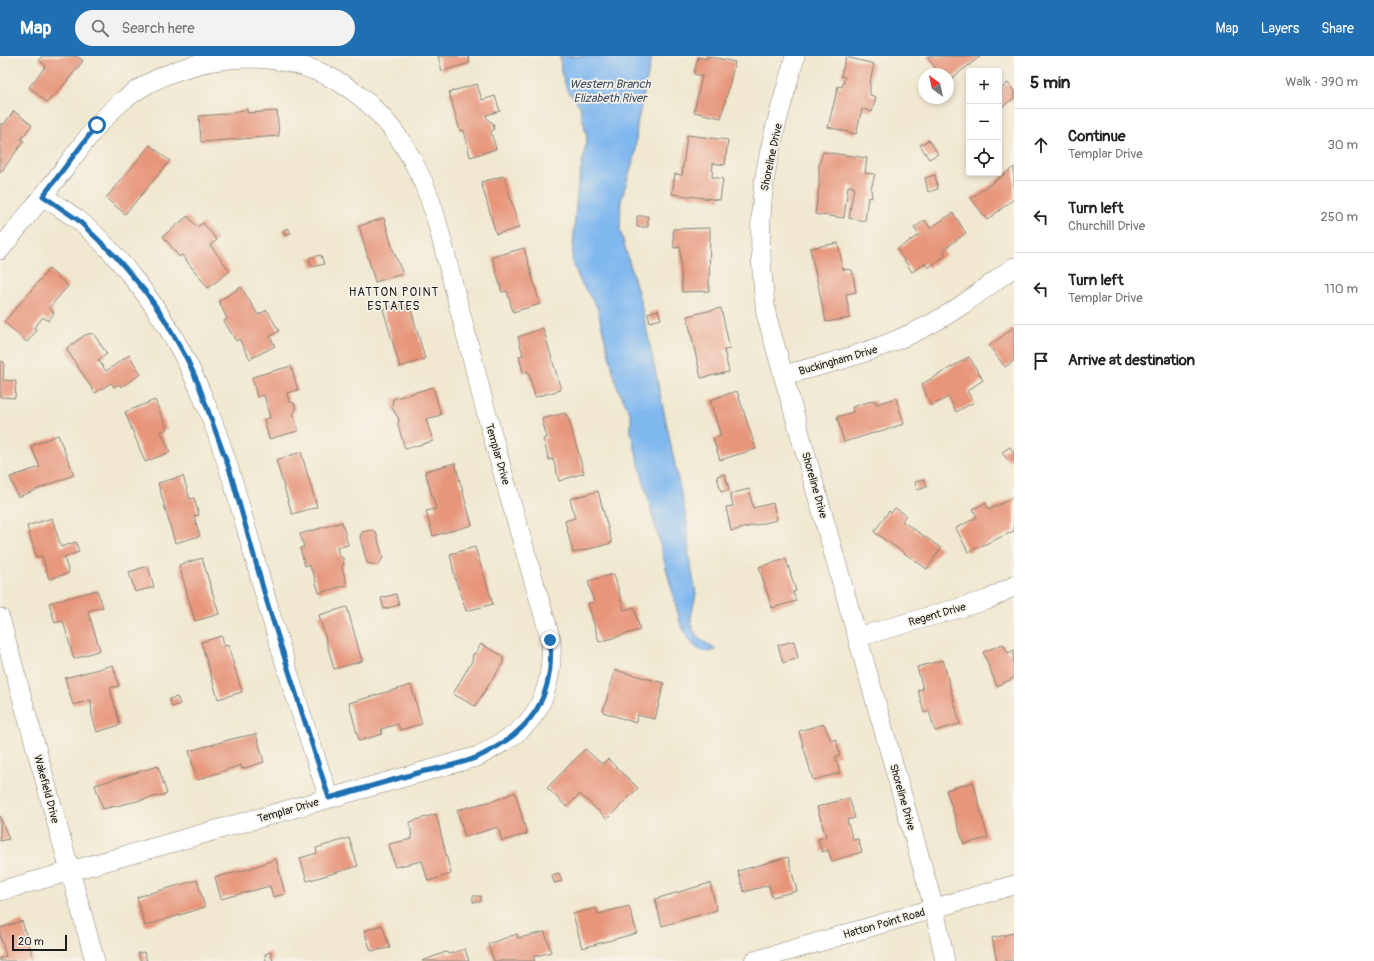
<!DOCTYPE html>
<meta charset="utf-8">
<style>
:root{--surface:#fff;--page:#f2f2f2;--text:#222;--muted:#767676;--line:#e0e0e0;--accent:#1f6fb2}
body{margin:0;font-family:Pangolin,sans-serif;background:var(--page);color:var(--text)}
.controls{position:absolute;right:12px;top:12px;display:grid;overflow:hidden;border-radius:4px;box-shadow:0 2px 6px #0003}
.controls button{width:36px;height:36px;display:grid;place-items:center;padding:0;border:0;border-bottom:1px solid var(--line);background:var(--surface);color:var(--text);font:20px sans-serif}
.compass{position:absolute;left:918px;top:12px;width:36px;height:36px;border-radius:50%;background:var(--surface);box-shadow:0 2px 6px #0003;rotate:327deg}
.scale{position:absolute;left:12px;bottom:10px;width:55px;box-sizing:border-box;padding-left:4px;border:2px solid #1c1c1c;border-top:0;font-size:11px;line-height:14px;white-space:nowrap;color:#1c1c1c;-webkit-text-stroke:3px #f7f3e8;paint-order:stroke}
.stop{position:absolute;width:12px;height:12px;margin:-9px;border:3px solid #1f6fb2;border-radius:50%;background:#fff}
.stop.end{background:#1f6fb2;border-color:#fff;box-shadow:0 1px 4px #0008}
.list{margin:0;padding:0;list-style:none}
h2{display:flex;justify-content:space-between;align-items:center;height:52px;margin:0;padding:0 16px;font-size:17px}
h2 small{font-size:13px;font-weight:400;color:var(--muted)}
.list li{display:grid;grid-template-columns:26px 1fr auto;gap:12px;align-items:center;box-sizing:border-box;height:72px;padding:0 16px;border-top:1px solid var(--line)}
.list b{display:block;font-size:15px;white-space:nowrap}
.list p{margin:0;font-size:13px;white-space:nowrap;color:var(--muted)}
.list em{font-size:13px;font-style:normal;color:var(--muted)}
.icon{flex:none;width:22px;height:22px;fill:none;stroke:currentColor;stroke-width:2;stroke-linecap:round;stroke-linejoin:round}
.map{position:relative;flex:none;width:1014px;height:905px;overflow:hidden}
header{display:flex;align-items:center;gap:24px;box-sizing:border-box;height:56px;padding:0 20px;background:var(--accent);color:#fff}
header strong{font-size:19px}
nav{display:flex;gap:22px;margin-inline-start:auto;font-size:14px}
.search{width:280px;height:36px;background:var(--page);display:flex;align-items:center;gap:10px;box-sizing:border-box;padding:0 14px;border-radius:22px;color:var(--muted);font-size:15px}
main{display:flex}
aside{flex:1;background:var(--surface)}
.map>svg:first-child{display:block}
.water{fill:#7fb7ef;stroke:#4e6a86}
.building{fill:#e7967c}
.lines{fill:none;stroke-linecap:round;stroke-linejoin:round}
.street-casing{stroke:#868276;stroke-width:20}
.street{stroke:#fff;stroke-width:19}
.route{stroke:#1f6fb2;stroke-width:5}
.labels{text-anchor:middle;stroke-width:3.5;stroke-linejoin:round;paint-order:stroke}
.street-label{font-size:11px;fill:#1c1c1c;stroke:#f7f3e8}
.water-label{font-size:12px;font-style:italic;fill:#3f5266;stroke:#f7f3e8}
.neighbourhood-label{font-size:12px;letter-spacing:1px;fill:#1c1c1c;stroke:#f7f3e8}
</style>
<header>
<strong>Map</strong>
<div class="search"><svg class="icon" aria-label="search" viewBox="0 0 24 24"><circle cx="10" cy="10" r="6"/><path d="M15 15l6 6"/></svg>Search here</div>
<nav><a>Map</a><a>Layers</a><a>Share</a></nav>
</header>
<main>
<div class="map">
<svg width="1014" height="905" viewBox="0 0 1014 905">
<rect width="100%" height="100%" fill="#f7f3e8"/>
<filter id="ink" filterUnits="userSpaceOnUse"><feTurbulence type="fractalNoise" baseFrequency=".025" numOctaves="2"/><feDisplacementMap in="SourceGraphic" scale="8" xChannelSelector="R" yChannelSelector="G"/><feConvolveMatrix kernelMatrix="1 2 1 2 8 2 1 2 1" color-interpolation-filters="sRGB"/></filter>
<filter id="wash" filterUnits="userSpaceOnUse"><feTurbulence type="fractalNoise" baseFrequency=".012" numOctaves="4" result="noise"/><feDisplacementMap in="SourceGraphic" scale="16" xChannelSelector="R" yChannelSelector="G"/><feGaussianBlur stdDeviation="0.9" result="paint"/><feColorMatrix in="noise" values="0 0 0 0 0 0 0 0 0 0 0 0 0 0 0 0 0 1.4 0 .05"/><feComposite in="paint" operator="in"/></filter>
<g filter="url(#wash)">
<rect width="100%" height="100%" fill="#f0e8d0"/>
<!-- water -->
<path class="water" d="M560 0H652L637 69 635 98 621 145 620 174 641 247 687 466 689 500 696 538 691 561 692 572 699 582 716 594C697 602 689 583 681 569L631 377V359L617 331 597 251 581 227 572 205 577 135 587 82 580 50 567 34 561 16Z"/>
<g id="blocks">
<!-- building -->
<path class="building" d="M42 0H77L83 5 60 34 47 46 29 31 46 10 39 4Z
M438 0H468L470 7 442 15Z
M707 0 735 6 721 62 694 56 702 20 694 18 698 1 707 3Z
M929 0H981L948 25V18H940L927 1Z
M846 1 874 8 870 26V39L876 41 872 56 862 53 856 78 828 71 838 30 842 31 845 21 841 20Z
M1008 27 1014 35V42L1002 51 999 47V35Z
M477 28 482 44 495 40 500 55 486 59 488 64 493 67 494 73 491 76 496 93 470 101 464 74 460 75 449 36Z
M247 53V57L277 55 279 80 201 86 199 60 225 58Z
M14 55 32 69 21 83 24 85 0 117V67L3 69Z
M687 79 728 84 725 109 713 107 712 121 723 123 720 144 672 138 675 118 682 119Z
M929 84 938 98 929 103 920 89Z
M150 89 170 105 125 158 106 142Z
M823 96 867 102 865 117 875 118 871 133 872 142 868 141 865 165 849 162 854 131 848 130 844 162 815 158 819 132V109Z
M1014 111V143L987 164 971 142Z
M935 119 938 133 928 136 925 122Z
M504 120 519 172 496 178 481 126Z
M953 157 966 177 943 194 946 199 928 212 925 207 912 216 897 193 919 179 914 172 925 164 930 172Z
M188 160 197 171 203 167 217 184 210 189 230 215 208 232 182 199 179 201 163 180Z
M637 160H648V171H637Z
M384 162 393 194 403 218 375 226 359 170Z
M288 172 291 177 286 180 282 175Z
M710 172 709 235 682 236 680 191 674 192 673 173Z
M838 187 843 213 852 214 856 236 846 238 850 262 826 266 810 192Z
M524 192 540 248 513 256 507 235 502 236 492 201Z
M321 199 324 208 312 211 309 202Z
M49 213 68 230 49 252 54 257 48 265 43 261 34 272 37 274 27 286 4 266Z
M241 231 258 259 267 254 279 275 270 281 275 290 250 303 239 283 236 285 224 265 227 263 219 245Z
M409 246 425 303 400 311 383 253Z
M721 252 730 293 724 294 729 316 701 322 687 260Z
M658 254 661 263 650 266 648 257Z
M1014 271V305L1005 311 989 290Z
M543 272 561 334 535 341 528 315 523 317 519 300 523 299 518 281Z
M93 277 107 298 98 304 106 315 129 299 141 318 121 331 119 328 114 331 111 327 95 337 67 294 68 291 85 279Z
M969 301 983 324 967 335 974 346 956 356 949 341 931 350 922 328Z
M0 305 4 306 3 324 16 325 15 342 0 341Z
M291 310 298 334 287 337 289 345 294 347 296 354 293 357 298 375 269 383 264 363 270 362 264 339 257 341 252 321Z
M433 331 441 359 426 363 433 385 405 393 398 369 399 363 392 352 393 343Z
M737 335 756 393 720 404 713 383 721 380 710 344Z
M896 342 904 368 844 386 837 361 853 356 852 351 875 344 876 348Z
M155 344 167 373 161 376 170 396 145 406 125 356Z
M565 357 569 364 584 417 559 425 553 403 549 404 543 383 547 382 542 363Z
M58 379 74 419 18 441 10 421 40 411 31 390Z
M1010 391 1014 397V401L1008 405 1002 396Z
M301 396 317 451 292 458 276 404Z
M455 407 472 469 433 480 426 455 436 453 425 415Z
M725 418 729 434 721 436 717 420Z
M183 420 190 443 194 442 199 459 194 460 200 480 175 487 158 427Z
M924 423 927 431 917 434 915 426Z
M749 433 753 452 773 447 777 464 731 475 726 451 733 450 730 438Z
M598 435 612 487 573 497 565 465 575 462 570 443Z
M1014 441V475L968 496 956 472 977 461 973 453 986 447 989 454Z
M895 452 906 459 902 465 941 492 927 513 874 476 889 455 891 457Z
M52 462 61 491 76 486 79 496 64 501 69 517 49 523 42 500 36 501 27 470Z
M342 466 348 489 337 492 339 500 343 502 344 508 342 511 347 529 319 537 314 519 309 509 305 510 300 492 304 491 300 478Z
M372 474 376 476 383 502 378 509 367 507 360 481 362 476Z
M475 491 493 548 466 555 455 522 450 498Z
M202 502 219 558 195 565 179 509Z
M786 503 796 535 793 536 796 545 772 552 759 511Z
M148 510 154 531 135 536 129 516Z
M614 518 624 554 634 551 640 574 599 586 588 547 594 546 588 525Z
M97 534 103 551 88 555 100 594 74 603 63 565 55 567 49 547Z
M396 538 399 549 384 553 381 542Z
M347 551 362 605 334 613 319 559Z
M222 580 224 590 228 589 242 636 218 643 201 586Z
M794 585 798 602 783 607 778 589Z
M481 588 503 600V607L475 650 453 638 472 605 473 598 476 597Z
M1003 588 1008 597 1014 594V622L997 630 983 596Z
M943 604 960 668 935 675 929 655 924 657 918 634 923 633 917 611Z
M113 609 119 630 110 632 120 669 97 676 92 659 91 644 73 649 65 622Z
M615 614 664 627 655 663 637 659 636 667 603 656Z
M411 629 422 668 400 674 398 668 381 673 382 678 359 685 349 647Z
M177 641 180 648 172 651 169 643Z
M824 668 831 685 836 683 840 699 835 701 840 717 813 724 799 675Z
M256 678 264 706 242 713 241 709 197 724 189 695 236 682Z
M585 693 602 708 608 703 638 732 607 763 580 738 567 751 547 732Z
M158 710 167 738 103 753 95 729Z
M973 726 988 782 964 788 946 734Z
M515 736 527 778 502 785 498 771 465 781 457 754 496 744Z
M849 742 855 762 847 764 853 784 858 783 862 796 832 805 828 794 822 796 818 783 826 781 817 751Z
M436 758 451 818 428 825 422 805 395 811 389 788 412 783 410 766Z
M0 760 9 783 0 785Z
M349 782 358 810 307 825 300 802 317 797 316 792Z
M788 801 797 835 772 841 769 829 744 836 738 815Z
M276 803 285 838 273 841 270 830 221 843 215 821 246 814Z
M559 817 562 825 554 827 552 819Z
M197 824 205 851 145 870 137 841Z
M710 827 717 854 662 870 655 843Z
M473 840H481V846H473Z
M629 850 637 877 582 892 573 858 596 852 598 858Z
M22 865 34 905H0V902L6 900 0 880V872Z
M382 869 390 892 371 895 364 875Z
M545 876 551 896 533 901 535 905H494L488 888 517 878 518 882Z
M1014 877V905H997L992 882Z
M465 893 469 905H422L446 896 449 898Z
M144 896 147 905H141L138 897Z
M271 896 273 905H266L265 898Z"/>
</g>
</g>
<g filter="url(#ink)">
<use href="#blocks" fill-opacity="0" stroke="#868276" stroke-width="1"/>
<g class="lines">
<defs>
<path id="street" d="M795 0C784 42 770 84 764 127 758 171 761 214 766 258L934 852 945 905
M43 140C54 148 66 155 77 163 96 178 114 198 129 217 210 314 233 428 267 546 286 612 307 677 329 742
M0 194C21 167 43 140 64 113 82 89 99 65 121 46 156 17 202 3 246 2 325 2 384 45 418 115 435 149 442 187 452 224 462 264 473 304 483 344 504 425 528 504 551 584 553 619 545 656 515 678 504 686 491 693 479 700L0 835
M783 319C833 307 880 294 925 271 957 255 985 232 1014 211
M0 562 95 905
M858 581 987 544 1014 530
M754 905 1014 829"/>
</defs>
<!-- street casing -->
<use href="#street" class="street-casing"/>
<!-- street -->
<use href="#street" class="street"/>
</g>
</g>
<g class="lines" filter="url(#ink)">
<!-- route -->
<path class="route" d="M97 69 43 140 78 164 116 201 145 235 165 264 187 303 198 327 230 415 267 546 329 742C360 733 390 725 421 716 439 712 463 708 480 700 531 675 555 642 550 584"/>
</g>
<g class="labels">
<!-- street labels -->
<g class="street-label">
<text transform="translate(771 101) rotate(-78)" y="4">Shoreline Drive</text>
<text transform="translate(838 304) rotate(-16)" y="4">Buckingham Drive</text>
<text transform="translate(498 398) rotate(74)" y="4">Templar Drive</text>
<text transform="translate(815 429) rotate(74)" y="4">Shoreline Drive</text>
<text transform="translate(937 558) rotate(-16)" y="4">Regent Drive</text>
<text transform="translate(47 733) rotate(75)" y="4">Wakefield Drive</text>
<text transform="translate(903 741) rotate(74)" y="4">Shoreline Drive</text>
<text transform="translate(288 754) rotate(-16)" y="4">Templar Drive</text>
<text transform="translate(884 867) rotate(-16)" y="4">Hatton Point Road</text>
</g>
<!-- water labels -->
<g class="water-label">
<text x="610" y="32">Western Branch<tspan x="610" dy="14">Elizabeth River</tspan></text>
</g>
<!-- neighbourhood labels -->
<g class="neighbourhood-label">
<text x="394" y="240">HATTON POINT<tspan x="394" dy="14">ESTATES</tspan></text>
</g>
</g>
</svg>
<div class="controls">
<button>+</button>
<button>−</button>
<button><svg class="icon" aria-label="locate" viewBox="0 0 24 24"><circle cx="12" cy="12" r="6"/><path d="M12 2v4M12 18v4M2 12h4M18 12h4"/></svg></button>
</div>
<svg class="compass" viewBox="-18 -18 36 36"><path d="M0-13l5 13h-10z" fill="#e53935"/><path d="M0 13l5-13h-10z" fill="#767676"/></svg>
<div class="scale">20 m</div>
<div class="stop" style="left:97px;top:69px"></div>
<div class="stop end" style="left:550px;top:584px"></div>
</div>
<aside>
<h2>5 min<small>Walk · 390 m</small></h2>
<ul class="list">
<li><svg class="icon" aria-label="ahead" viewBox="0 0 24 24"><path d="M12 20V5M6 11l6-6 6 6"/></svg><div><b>Continue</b><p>Templar Drive</p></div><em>30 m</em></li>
<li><svg class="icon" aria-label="left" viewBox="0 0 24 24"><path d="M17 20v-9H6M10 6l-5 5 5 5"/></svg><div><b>Turn left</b><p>Churchill Drive</p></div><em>250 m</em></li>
<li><svg class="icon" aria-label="left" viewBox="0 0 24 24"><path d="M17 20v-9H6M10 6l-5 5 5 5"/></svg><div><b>Turn left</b><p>Templar Drive</p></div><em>110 m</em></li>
<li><svg class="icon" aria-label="arrive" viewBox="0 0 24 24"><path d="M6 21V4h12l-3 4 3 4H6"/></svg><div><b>Arrive at destination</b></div></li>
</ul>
</aside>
</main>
